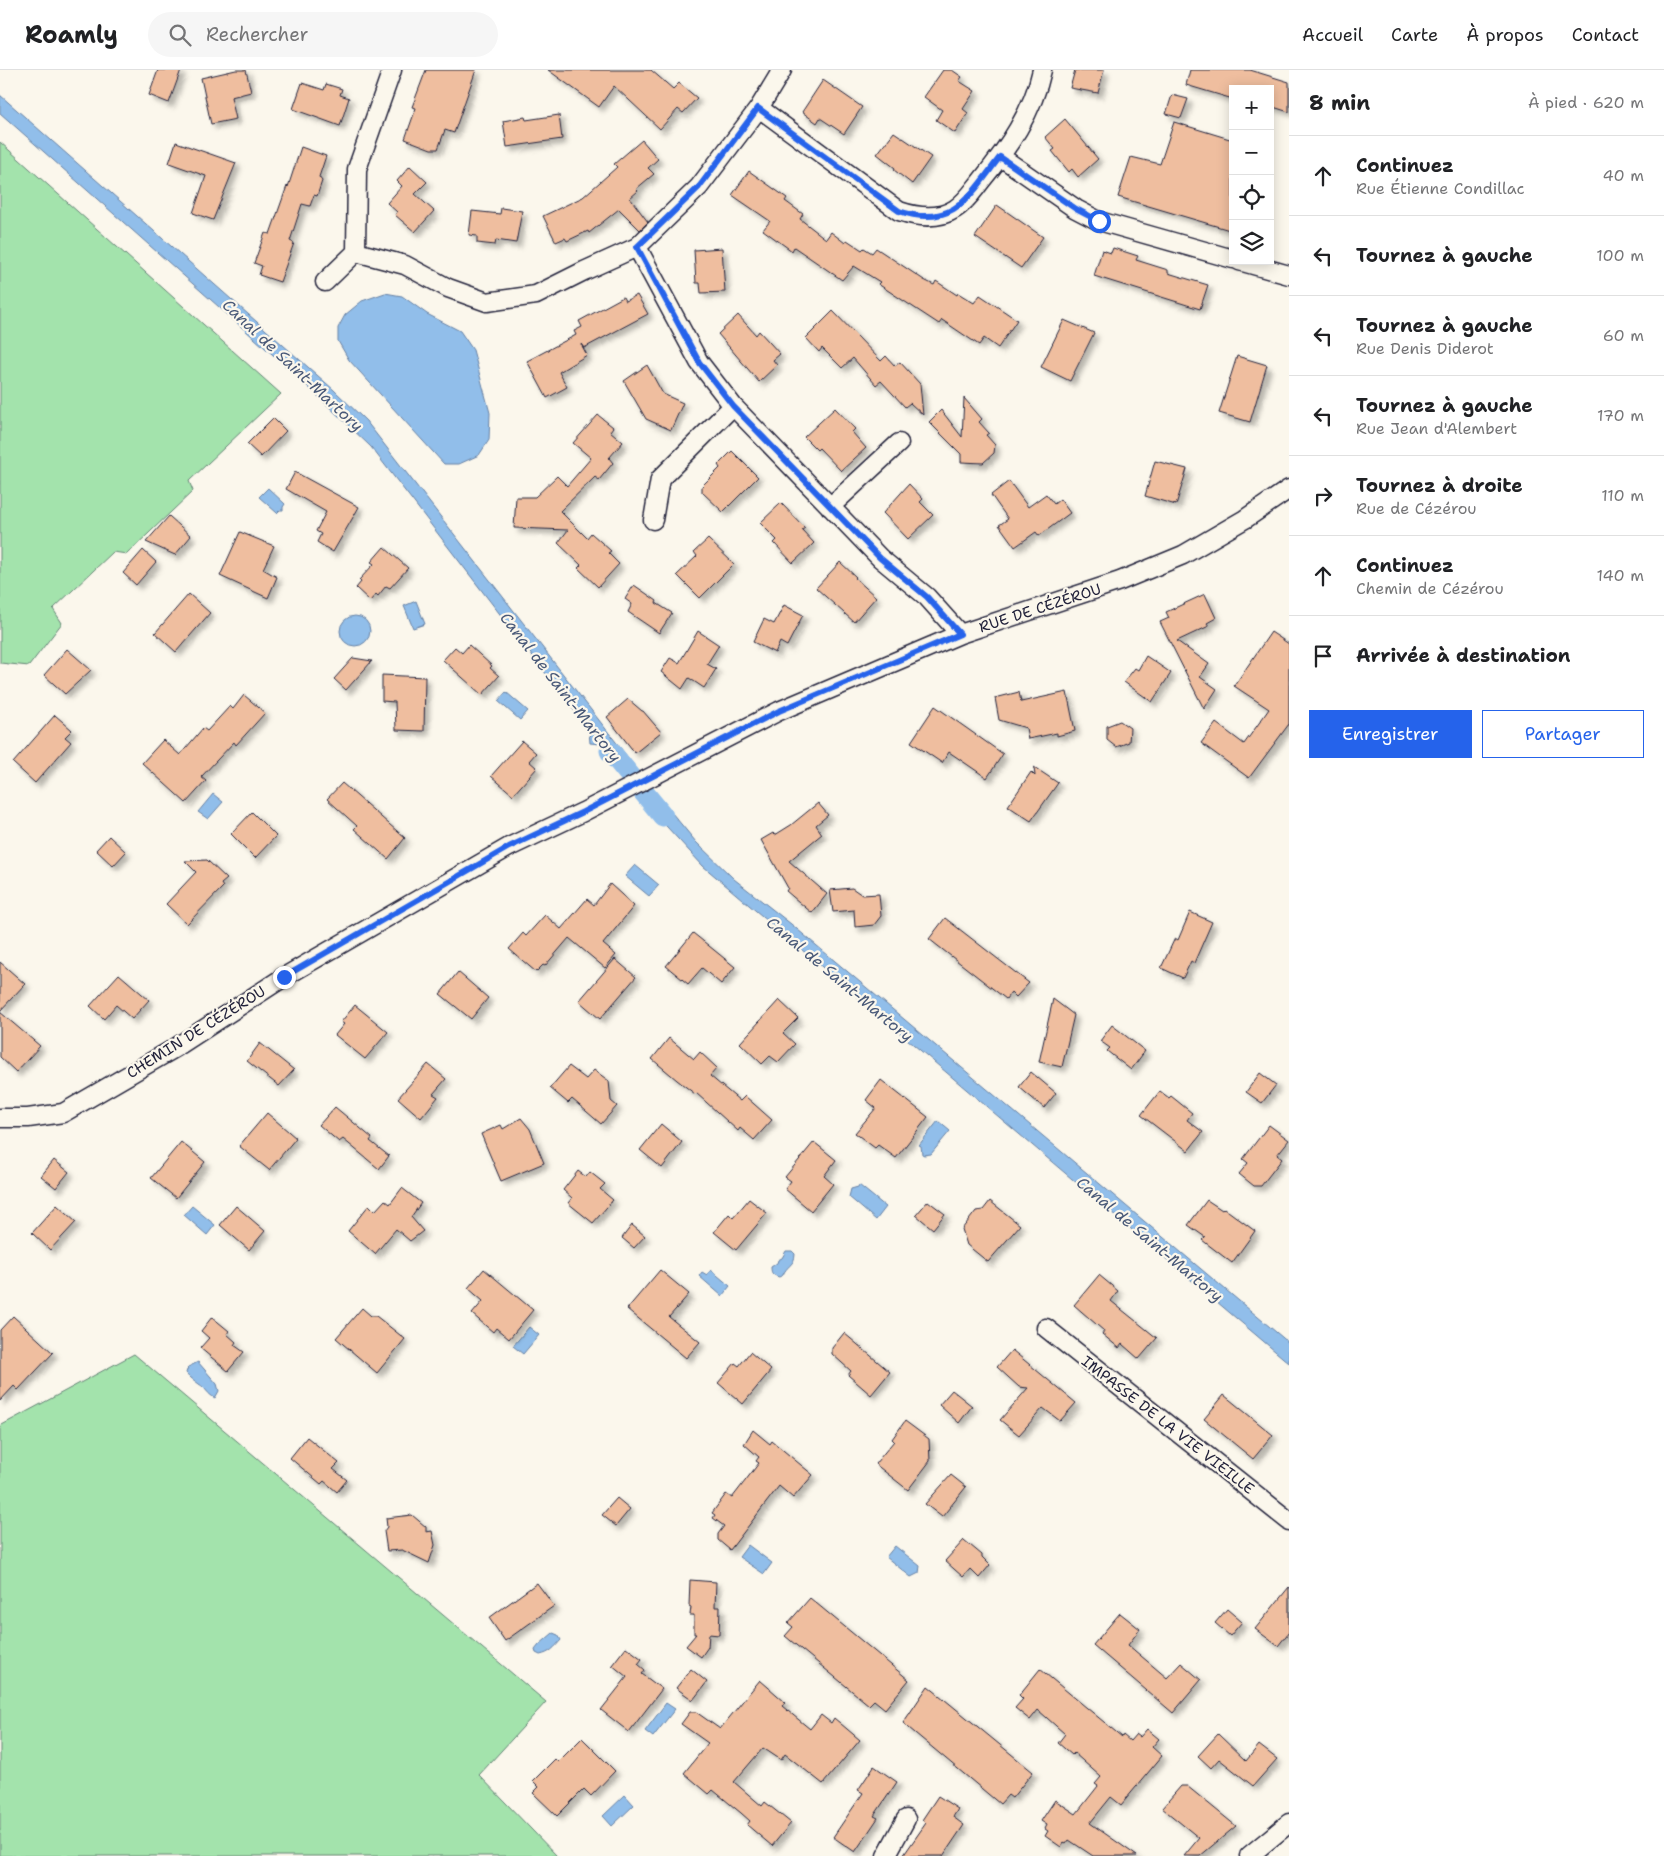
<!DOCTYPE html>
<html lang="fr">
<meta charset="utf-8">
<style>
:root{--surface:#fff;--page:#f6f6f6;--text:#202124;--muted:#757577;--line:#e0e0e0;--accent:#2563eb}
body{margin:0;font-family:"Shantell Sans",sans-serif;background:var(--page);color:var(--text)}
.controls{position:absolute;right:15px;top:15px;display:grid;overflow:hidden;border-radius:0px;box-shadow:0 2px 12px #0003}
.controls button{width:45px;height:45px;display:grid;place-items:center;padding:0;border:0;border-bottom:1px solid var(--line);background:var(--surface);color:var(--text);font:25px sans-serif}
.stop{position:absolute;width:15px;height:15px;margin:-11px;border:4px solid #2563eb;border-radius:50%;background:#fff}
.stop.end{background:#2563eb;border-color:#fff;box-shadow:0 1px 5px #0008}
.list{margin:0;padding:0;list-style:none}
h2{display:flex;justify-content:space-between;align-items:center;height:65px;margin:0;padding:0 20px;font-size:21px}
h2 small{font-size:16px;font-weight:400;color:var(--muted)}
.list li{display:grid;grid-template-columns:32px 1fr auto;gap:15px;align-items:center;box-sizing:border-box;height:80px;padding:0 20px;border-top:1px solid var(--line)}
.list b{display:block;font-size:19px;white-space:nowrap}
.list p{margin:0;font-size:16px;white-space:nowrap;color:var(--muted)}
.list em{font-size:16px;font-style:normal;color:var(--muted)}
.actions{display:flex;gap:10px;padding:15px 20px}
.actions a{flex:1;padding:11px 0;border:1px solid var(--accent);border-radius:0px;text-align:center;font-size:18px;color:var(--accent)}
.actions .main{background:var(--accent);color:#fff}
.icon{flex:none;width:28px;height:28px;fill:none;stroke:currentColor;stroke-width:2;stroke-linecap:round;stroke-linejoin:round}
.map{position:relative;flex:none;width:1289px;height:1786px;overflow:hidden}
header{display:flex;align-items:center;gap:30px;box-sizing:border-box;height:70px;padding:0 25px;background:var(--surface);border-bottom:1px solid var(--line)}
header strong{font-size:24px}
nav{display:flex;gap:28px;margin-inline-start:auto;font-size:18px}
.search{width:350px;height:45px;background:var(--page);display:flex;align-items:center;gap:12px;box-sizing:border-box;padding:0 18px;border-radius:28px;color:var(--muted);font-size:19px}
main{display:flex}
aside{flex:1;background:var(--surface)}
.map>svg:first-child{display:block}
.green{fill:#a3e3ac;stroke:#628274}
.water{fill:#91beea;stroke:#6580a4}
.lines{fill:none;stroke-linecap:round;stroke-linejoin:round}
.canal{stroke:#91beea;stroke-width:21}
.building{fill:#efbe9f;stroke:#22223b;filter:url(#shadow)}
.street-casing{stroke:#22223b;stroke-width:21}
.street{stroke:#fbf7ec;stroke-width:18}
.route{stroke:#2563eb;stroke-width:6}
.labels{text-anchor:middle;stroke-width:4.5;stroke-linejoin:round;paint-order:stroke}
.street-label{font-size:15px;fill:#22223b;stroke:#fbf7ec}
.water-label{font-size:16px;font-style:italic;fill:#495978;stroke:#fbf7ec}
</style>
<header>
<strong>Roamly</strong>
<div class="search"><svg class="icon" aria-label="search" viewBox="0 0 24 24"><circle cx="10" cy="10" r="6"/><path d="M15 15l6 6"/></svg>Rechercher</div>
<nav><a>Accueil</a><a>Carte</a><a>À propos</a><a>Contact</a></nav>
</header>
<main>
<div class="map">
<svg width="1289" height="1786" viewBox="0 0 1289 1786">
<defs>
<filter id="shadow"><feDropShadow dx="4.5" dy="4.5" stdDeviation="2.5" flood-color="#0004"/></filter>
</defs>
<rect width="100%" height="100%" fill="#fbf7ec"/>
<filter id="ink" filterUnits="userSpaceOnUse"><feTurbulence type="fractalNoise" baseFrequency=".02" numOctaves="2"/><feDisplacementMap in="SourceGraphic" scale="10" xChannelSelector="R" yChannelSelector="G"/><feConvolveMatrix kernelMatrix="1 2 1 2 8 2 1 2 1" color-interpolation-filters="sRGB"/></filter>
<g filter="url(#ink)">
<!-- green -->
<path class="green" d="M0 72 281 324 189 411 193 421 127 484 113 482 53 539 62 553 29 596 0 593Z
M134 1284 546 1632 479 1705 557 1786H0V1356Z"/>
<!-- water -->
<path class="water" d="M0 25 334 320 366 351 637 699 622 706 600 674 590 673 589 661 587 657 371 377 298 307 0 43Z
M385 223 402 226 427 244 460 261 473 280 490 343 489 370 479 385 459 394H444L349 290 338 271V258L345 245 362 231Z
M268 418 285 434 283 437V440H280L277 443 259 427Z
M416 531 425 554 413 558 404 536Z
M340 561a15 15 0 1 1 30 0a15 15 0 1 1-30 0Z
M506 622 528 641 520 650 498 631Z
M651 723 657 725 696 772 734 809 791 854 1289 1273V1293L703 796 643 731 642 726Z
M213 724 223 732 208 749 198 742Z
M635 795 659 815 649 826 625 806Z
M938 1051 950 1061 931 1084 924 1085 922 1084 921 1076 919 1075Z
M859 1115 886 1137 876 1150 849 1127 851 1119 858 1117Z
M192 1136 215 1155 207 1165 184 1145Z
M786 1181H792L795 1184C795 1195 786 1196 783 1205L779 1207C773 1205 771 1204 771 1197L777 1193 778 1190 782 1188Z
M711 1200 730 1216 722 1226 699 1206 702 1202 707 1205Z
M529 1257 539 1265 523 1284 513 1276Z
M198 1292 217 1314 219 1321 215 1328C207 1324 206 1318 199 1314 194 1310 190 1308 186 1303L188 1297Z
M748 1475 772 1493 764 1504 739 1487Z
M895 1476 920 1496 919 1503 911 1507 886 1487Z
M553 1563 558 1565 561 1570C554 1578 550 1583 540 1585L536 1583 535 1580 539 1575Z
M666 1633 675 1639 653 1667 645 1661Z
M625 1725 634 1735 612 1756 603 1746Z"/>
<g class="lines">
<!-- canal -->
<path class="canal" d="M610 681 663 746"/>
</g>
<!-- building -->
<path class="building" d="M158 0H181L169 33 149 25Z
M236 0H246L251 22 231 27 236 49 211 54 201 8Z
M426 0H476L454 63 445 60 438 79H431L405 69 416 38 412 37Z
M548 0H651L673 19 679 13 697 28 683 43 678 39 660 59 614 16 599 37Z
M943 0H952L962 7 959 11 975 21 963 39 968 43 955 63 936 50 942 40 924 27Z
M1075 0H1104L1098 23 1070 18Z
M1190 0H1250L1289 12V42L1270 36V19H1233V29L1186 15Z
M823 10 862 37 844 64 820 48 817 53 802 42Z
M302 13 324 20 326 14 342 19 340 25 349 28 340 56 293 39Z
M1172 25 1188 29 1181 48 1166 44Z
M559 45 562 69 507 77 503 51 525 47 526 50Z
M1065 49 1098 89 1078 107 1072 99 1069 102 1052 81 1055 79 1045 67Z
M1174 52 1233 70V161L1118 127 1131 87 1160 94Z
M894 62 931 87 912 114 894 100 895 98 877 84Z
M642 70 658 89 648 98 654 104 636 119 638 121 630 128 648 152 640 160 619 139 589 163 588 161 567 171 565 168 556 172 543 146 583 127 617 97 614 94Z
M176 72 236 93 213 150 193 143 206 106 169 93Z
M301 77 326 86 319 107 322 111 317 126 314 125 310 136 302 134 290 171 294 173 280 212 259 205 262 196 254 193 265 163 270 164 287 116 288 117Z
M410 96 427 112 415 124 434 141 415 162 395 145 397 142 387 133 402 116 397 111Z
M749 101 787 128 785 131 803 144 800 149 826 169 831 162 845 173 847 170 862 180 864 178 872 183 876 178 924 210 934 215 936 211 957 225 958 223 974 233 980 225 1017 250 998 278 984 268 979 275 942 250 939 254 878 214 880 212 854 196 842 210 794 177 792 181 763 160 770 151 732 125Z
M997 135 1043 167 1021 198 975 167Z
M501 138 522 141 516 173 496 170 495 175 477 173V166L469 165 472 141 500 144Z
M722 178 725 222 701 223 700 213H696L694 180Z
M1113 178 1138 186 1136 190 1168 200V203L1208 215 1200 239 1094 206 1102 180 1111 183Z
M637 225 648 244 584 278 581 274 587 285 559 302 567 317 547 328 527 291 576 265 574 261 582 257 579 251 623 227 625 231Z
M833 241 881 291 886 286 895 296 900 292 920 314 923 345 910 333 905 337 881 311 876 315 853 288 842 298 822 278 819 282 806 268Z
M738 245 756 265 759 261 780 284 773 290 777 295 759 312 718 264Z
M1064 250 1094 263 1070 311 1041 297Z
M1237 286 1267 295 1250 352 1219 343Z
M647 295 663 324 683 333 671 360 646 349 624 311Z
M964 328 982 349 979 352 989 363 986 365 995 375 994 383 983 393 961 392V384L929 352 941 340 962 367Z
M835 338 855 359 852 362 866 378 841 401 819 378 817 380 804 367Z
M598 345 613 357 610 361 623 372 609 388 613 393 599 410 595 407 560 441 587 468 591 463 611 481 608 483 619 494 598 517 578 498 581 495 558 473 568 460 514 458 516 427H535L557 406 567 416 591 388 573 373Z
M273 348 286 361 261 387 247 374Z
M732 381 758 407 723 442 702 422V416L720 398 718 395Z
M1155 391 1187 399 1176 435 1145 426Z
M295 402 359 437 333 482 317 472 321 464 316 461 326 442 286 419Z
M1009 411 1028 437 1046 424 1054 434 1060 429 1070 443 1039 466 1036 462 1015 477 999 455 1008 449 991 425Z
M909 414 923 429 920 432 933 445 908 469 883 443Z
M781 433 805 458 802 460 814 473 793 493 774 473 777 470 760 453Z
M169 446 191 466 175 485 146 472Z
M240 462 274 476 263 499 277 507 268 528 220 506Z
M708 469 734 494 700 528 677 505 697 486 694 482Z
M384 477 408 498 390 518 386 516 378 526 376 524 370 531 356 518 361 512 359 510 374 494 371 492Z
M143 480 156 492 136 515 123 503Z
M840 492 856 507 855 508 876 527 854 552 816 518Z
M634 515 657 531 656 533 672 543 659 563 628 542 632 534 625 529Z
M189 524 210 543 176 582 155 563Z
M1205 524 1216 548 1207 553 1209 556 1177 571 1209 594 1200 607 1217 619 1204 639 1160 552 1169 548 1166 542Z
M784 535 803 545 787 576 780 572 775 583 753 572 764 549 774 554Z
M698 561 719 575 707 594 716 599 704 618 689 608 682 619 661 602 670 588 679 593Z
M1271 562 1289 574V654L1249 708 1201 673 1216 653 1244 674 1269 639 1234 616Z
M469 575 492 596 490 598 499 606 482 625 443 590 455 577 462 583Z
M67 579 91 600 65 624 44 605Z
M1146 586 1171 603 1152 632 1124 612 1135 598 1138 600Z
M353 588 372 591 346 620 334 609Z
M382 605 425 607 424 661 396 660 395 632 382 631Z
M1019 622 1021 632 1067 622 1075 661 1057 666V663L1028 669 1026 658 999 650 995 628Z
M244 625 265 643 236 675 234 672 201 707 206 711 186 733 142 693 163 670 180 685 203 658 207 661 230 636 233 639Z
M628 629 642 641H643L661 662 635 683 607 647Z
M935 636 1003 684 987 708 949 682 942 693 911 672Z
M55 645 72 660 65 667 71 672 35 713 13 693Z
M1120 651 1130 658 1129 672 1116 677 1107 670V656Z
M522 671 536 683 529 691 537 698 513 725 491 706Z
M1034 697 1058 713 1031 751 1008 736 1031 702 1035 706Z
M342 713 405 768 388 789 354 759 357 756 327 729Z
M818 733 828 745 816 755 822 764 789 791 827 824 812 843 786 821 788 818 761 770 773 763 775 765 791 755Z
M252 742 276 766 255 788 231 764Z
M109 766 126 782 113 796 96 780Z
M207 790 227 809 221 814 223 817 187 854 166 834 196 802 185 791Z
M610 814 634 836 603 874 616 885 605 898 569 868 545 896 543 895 536 902 509 879 523 863 526 866 545 845 561 859 587 829 594 835Z
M852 818 862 825 879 824 881 846 874 855 855 857 854 840 833 842 830 820Z
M1190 842 1212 852 1194 893 1191 891 1183 908 1161 898 1175 868 1178 870Z
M945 848 1029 913 1016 927 1011 922 1006 929 929 869Z
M693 863 735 897 721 914 702 898 688 914 666 896Z
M615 889 636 907 600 949 579 931Z
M0 892 25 914 0 941Z
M458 902 488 928 471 949 440 924Z
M119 904 149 930 132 949 116 935 104 949 90 936Z
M1053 929 1074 945 1062 997 1039 992Z
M779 930 798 948 783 963 795 974 778 992 770 986 762 994 740 973Z
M355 935 388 962 365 989 335 965 344 954 341 952Z
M0 942 40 976 16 1002 0 987Z
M1112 955 1145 981 1131 1000 1107 981 1110 978 1100 971Z
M669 968 694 989 700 982 717 998 710 1006 740 1031 745 1026 772 1050 754 1070 740 1058 738 1061 696 1023 695 1024 677 1010 652 989Z
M260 973 294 1000 279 1016 247 991Z
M428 994 446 1009 433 1024 438 1027 421 1048 398 1028Z
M569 996 586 1009 594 1000 609 1011 611 1031 617 1036 601 1054 572 1029 568 1033 550 1018Z
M1031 1002 1056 1023 1044 1038 1019 1017Z
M1260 1003 1276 1015 1262 1033 1246 1022Z
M881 1010 928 1047 896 1088 878 1075 875 1078 855 1063 876 1038 866 1030Z
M1160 1021 1169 1028 1171 1026 1192 1043 1187 1050 1203 1062 1188 1081 1141 1045Z
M335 1037 372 1068 370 1071 389 1086 379 1099 343 1069 339 1072 319 1055Z
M267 1043 296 1068 269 1100 239 1076Z
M521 1048 530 1059 544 1093 501 1111 481 1064 501 1055 503 1059Z
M661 1054 682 1072 662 1098 640 1080Z
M1269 1055 1289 1070 1277 1085 1282 1089 1261 1116H1254L1239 1104 1248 1093 1243 1089Z
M181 1072 205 1092 176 1128 151 1108Z
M814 1072 836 1090 824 1106 833 1114 811 1141 785 1119 791 1111 785 1107Z
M54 1090 69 1102 56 1118 41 1106Z
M578 1101 586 1107 590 1102 605 1114 600 1119 613 1130 593 1153 568 1133 572 1128 563 1120Z
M402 1118 421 1133 411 1147 423 1161 410 1171 396 1159 375 1184 348 1161 369 1135 375 1141 385 1130 390 1134Z
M749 1129 767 1143 736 1180 714 1162 729 1144 733 1148Z
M1207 1130 1222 1140 1224 1138 1255 1161 1232 1193 1202 1170 1205 1167 1188 1155Z
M928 1131 945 1144 933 1159 916 1145Z
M990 1131 1020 1155 988 1192 967 1175 962 1159 976 1141 983 1140Z
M57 1135 76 1152 50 1180 32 1163Z
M236 1136 265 1161 249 1180 220 1155Z
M632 1155 645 1166 634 1178 622 1168Z
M484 1199 533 1240 509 1269 496 1258 493 1262 472 1244 483 1231 468 1218Z
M660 1200 689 1224 669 1247 700 1272 686 1288 627 1239Z
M1099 1205 1118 1221 1111 1231 1157 1268 1139 1289 1122 1274 1119 1278 1102 1264 1104 1261 1074 1235Z
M362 1238 371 1246H376L405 1269 377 1303 336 1268Z
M13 1246 53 1283 18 1320 14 1316 0 1331V1260Z
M212 1247 229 1261 227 1264 236 1272 234 1275 244 1282 228 1301 200 1278 209 1268 201 1261Z
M844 1263 890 1302 871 1325 848 1305 851 1301 832 1284V1278Z
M1012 1280 1076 1333 1060 1351 1043 1338 1019 1365 1000 1350 1028 1318 1019 1317 997 1297Z
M750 1282 771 1300 743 1334 718 1313 735 1293 739 1296Z
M952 1320 972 1336 959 1353 939 1335Z
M1224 1325 1273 1365 1253 1389 1204 1349Z
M905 1351 929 1369 930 1391 908 1420 875 1394 894 1371 892 1369Z
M753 1360 770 1374 772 1371 813 1405 793 1428 779 1416 730 1480 718 1470V1464L724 1456 713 1448 715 1445 712 1443 726 1424 732 1428 759 1393 756 1391 759 1387 744 1374Z
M307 1367 339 1393 333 1399 347 1410 337 1422 324 1411 321 1414 290 1388Z
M951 1405 966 1417 942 1447 925 1434Z
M617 1428 630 1439 616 1456 602 1445Z
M412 1445 426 1457V1462L432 1461 435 1475 429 1493 402 1480 387 1481 384 1461 387 1457 386 1448Z
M964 1470 982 1485V1487L990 1495 979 1508 970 1499 963 1507 945 1491Z
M690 1510 716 1512 715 1537H720L719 1565 709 1564 708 1577 701 1587 686 1576 696 1564H694V1545H690L691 1537 689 1536Z
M537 1513 554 1536 505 1571 489 1548Z
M1289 1517V1562L1278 1576 1255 1559Z
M810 1528 909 1610 885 1639 874 1630 869 1635 785 1566 793 1557 788 1553Z
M1227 1539 1242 1552 1230 1566 1215 1553Z
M1120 1543 1140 1559 1128 1575 1147 1591 1167 1608 1181 1593 1201 1610 1173 1643 1093 1575Z
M626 1577 642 1589 638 1594 645 1600 642 1604 662 1619 629 1662 601 1640 627 1607 612 1595Z
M691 1599 707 1612 693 1630 676 1618Z
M1040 1599 1122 1667 1123 1665 1130 1671 1136 1664 1140 1667 1147 1659 1159 1669 1152 1677 1162 1686 1121 1735 1111 1727 1090 1753 1137 1786H1093L1069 1770 1066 1774 1063 1772 1061 1777 1045 1766 1048 1761 1045 1759 1047 1755 1041 1751 1055 1730 1076 1744 1098 1716 1095 1714 1101 1707 1074 1683 1072 1685 1058 1673 1065 1664 1038 1640 1030 1650 1015 1638 1023 1629 1019 1625Z
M760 1610 785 1632 782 1636 810 1659 821 1645 831 1653 834 1648 860 1670 823 1714 785 1684 781 1690 763 1678 734 1712 762 1736 765 1732 791 1753 772 1776 747 1755 750 1751 741 1743 713 1720 709 1724 684 1703 708 1673 681 1654 690 1642H696L720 1659Z
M928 1616 1033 1702 1012 1728 1008 1725 1000 1734 903 1653Z
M1218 1664 1246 1691 1259 1675 1277 1689 1253 1716 1219 1689 1211 1698 1198 1686Z
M582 1668 615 1701 591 1726 584 1719 557 1746 533 1723 539 1717 533 1711 555 1689 558 1692Z
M874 1696 897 1712 874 1746 878 1748 855 1782 833 1767 863 1723 858 1720Z
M1181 1716H1187L1236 1756 1200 1786H1184L1199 1768 1162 1738Z
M938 1726 958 1739 953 1747 964 1755 943 1786H903L926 1753 922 1750Z"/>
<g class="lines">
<defs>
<path id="street" d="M759 38 899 141C917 147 938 150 955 139 966 132 973 121 981 111 1008 78 1033 42 1042 0
M1001 87 1076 139 1099 151 1233 189
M637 177 699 292 733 336 880 488 927 527 960 564
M356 182 405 195 448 218 487 232 536 225 584 201 637 177 699 117 759 38 782 0
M1239 191 1289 205
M325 212 356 182 357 99 392 0
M830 437 899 373
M653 450 660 409 733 336
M0 1048H28L63 1043 175 978 284 907 509 777 583 742 779 641 960 564 1120 511 1183 485 1245 449 1289 419
M1046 1258 1289 1451
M886 1786 906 1749
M1249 1786 1289 1753"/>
</defs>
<!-- street casing -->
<use href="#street" class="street-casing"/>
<!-- street -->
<use href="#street" class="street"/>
</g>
</g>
<g class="lines" filter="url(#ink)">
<!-- route -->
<path class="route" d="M284 907 509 777 583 742 779 641 960 564 927 527 880 488 733 336 699 292 637 177 699 117 758 38 899 141C954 160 971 124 1000 87L1076 139 1099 151"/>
</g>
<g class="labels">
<!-- street labels -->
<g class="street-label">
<text transform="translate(1040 538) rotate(-18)" y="5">RUE DE CÉZÉROU</text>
<text transform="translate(196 962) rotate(-32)" y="5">CHEMIN DE CÉZÉROU</text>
<text transform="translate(1168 1355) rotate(38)" y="5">IMPASSE DE LA VIE VIEILLE</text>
</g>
<!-- water labels -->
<g class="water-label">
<text transform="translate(293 295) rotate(43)" y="6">Canal de Saint-Martory</text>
<text transform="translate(561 617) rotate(52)" y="6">Canal de Saint-Martory</text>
<text transform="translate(840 909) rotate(40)" y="6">Canal de Saint-Martory</text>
<text transform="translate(1150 1169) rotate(40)" y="6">Canal de Saint-Martory</text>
</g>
</g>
</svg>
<div class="controls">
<button>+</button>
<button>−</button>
<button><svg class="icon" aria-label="locate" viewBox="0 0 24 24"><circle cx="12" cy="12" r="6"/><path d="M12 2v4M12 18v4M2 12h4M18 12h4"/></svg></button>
<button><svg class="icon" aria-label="layers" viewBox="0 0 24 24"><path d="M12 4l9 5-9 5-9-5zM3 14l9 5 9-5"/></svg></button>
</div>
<div class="stop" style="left:1099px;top:151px"></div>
<div class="stop end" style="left:284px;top:907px"></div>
</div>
<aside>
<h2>8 min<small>À pied · 620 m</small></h2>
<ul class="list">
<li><svg class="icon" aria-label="ahead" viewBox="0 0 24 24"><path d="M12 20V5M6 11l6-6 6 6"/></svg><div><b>Continuez</b><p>Rue Étienne Condillac</p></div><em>40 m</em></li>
<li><svg class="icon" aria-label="left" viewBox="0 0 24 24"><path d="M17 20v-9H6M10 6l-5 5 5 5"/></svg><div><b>Tournez à gauche</b></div><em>100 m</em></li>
<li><svg class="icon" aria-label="left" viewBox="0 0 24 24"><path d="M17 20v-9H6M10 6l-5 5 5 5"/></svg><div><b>Tournez à gauche</b><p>Rue Denis Diderot</p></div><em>60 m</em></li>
<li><svg class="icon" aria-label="left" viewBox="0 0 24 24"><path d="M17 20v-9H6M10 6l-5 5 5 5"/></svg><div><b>Tournez à gauche</b><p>Rue Jean d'Alembert</p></div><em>170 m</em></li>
<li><svg class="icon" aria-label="right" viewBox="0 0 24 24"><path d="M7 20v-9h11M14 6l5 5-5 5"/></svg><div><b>Tournez à droite</b><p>Rue de Cézérou</p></div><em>110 m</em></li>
<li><svg class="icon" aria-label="ahead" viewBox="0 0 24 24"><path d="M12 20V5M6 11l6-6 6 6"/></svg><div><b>Continuez</b><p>Chemin de Cézérou</p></div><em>140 m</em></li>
<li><svg class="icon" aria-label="arrive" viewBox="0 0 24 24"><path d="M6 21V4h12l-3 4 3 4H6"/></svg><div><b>Arrivée à destination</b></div></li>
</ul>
<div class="actions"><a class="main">Enregistrer</a><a>Partager</a></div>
</aside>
</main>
